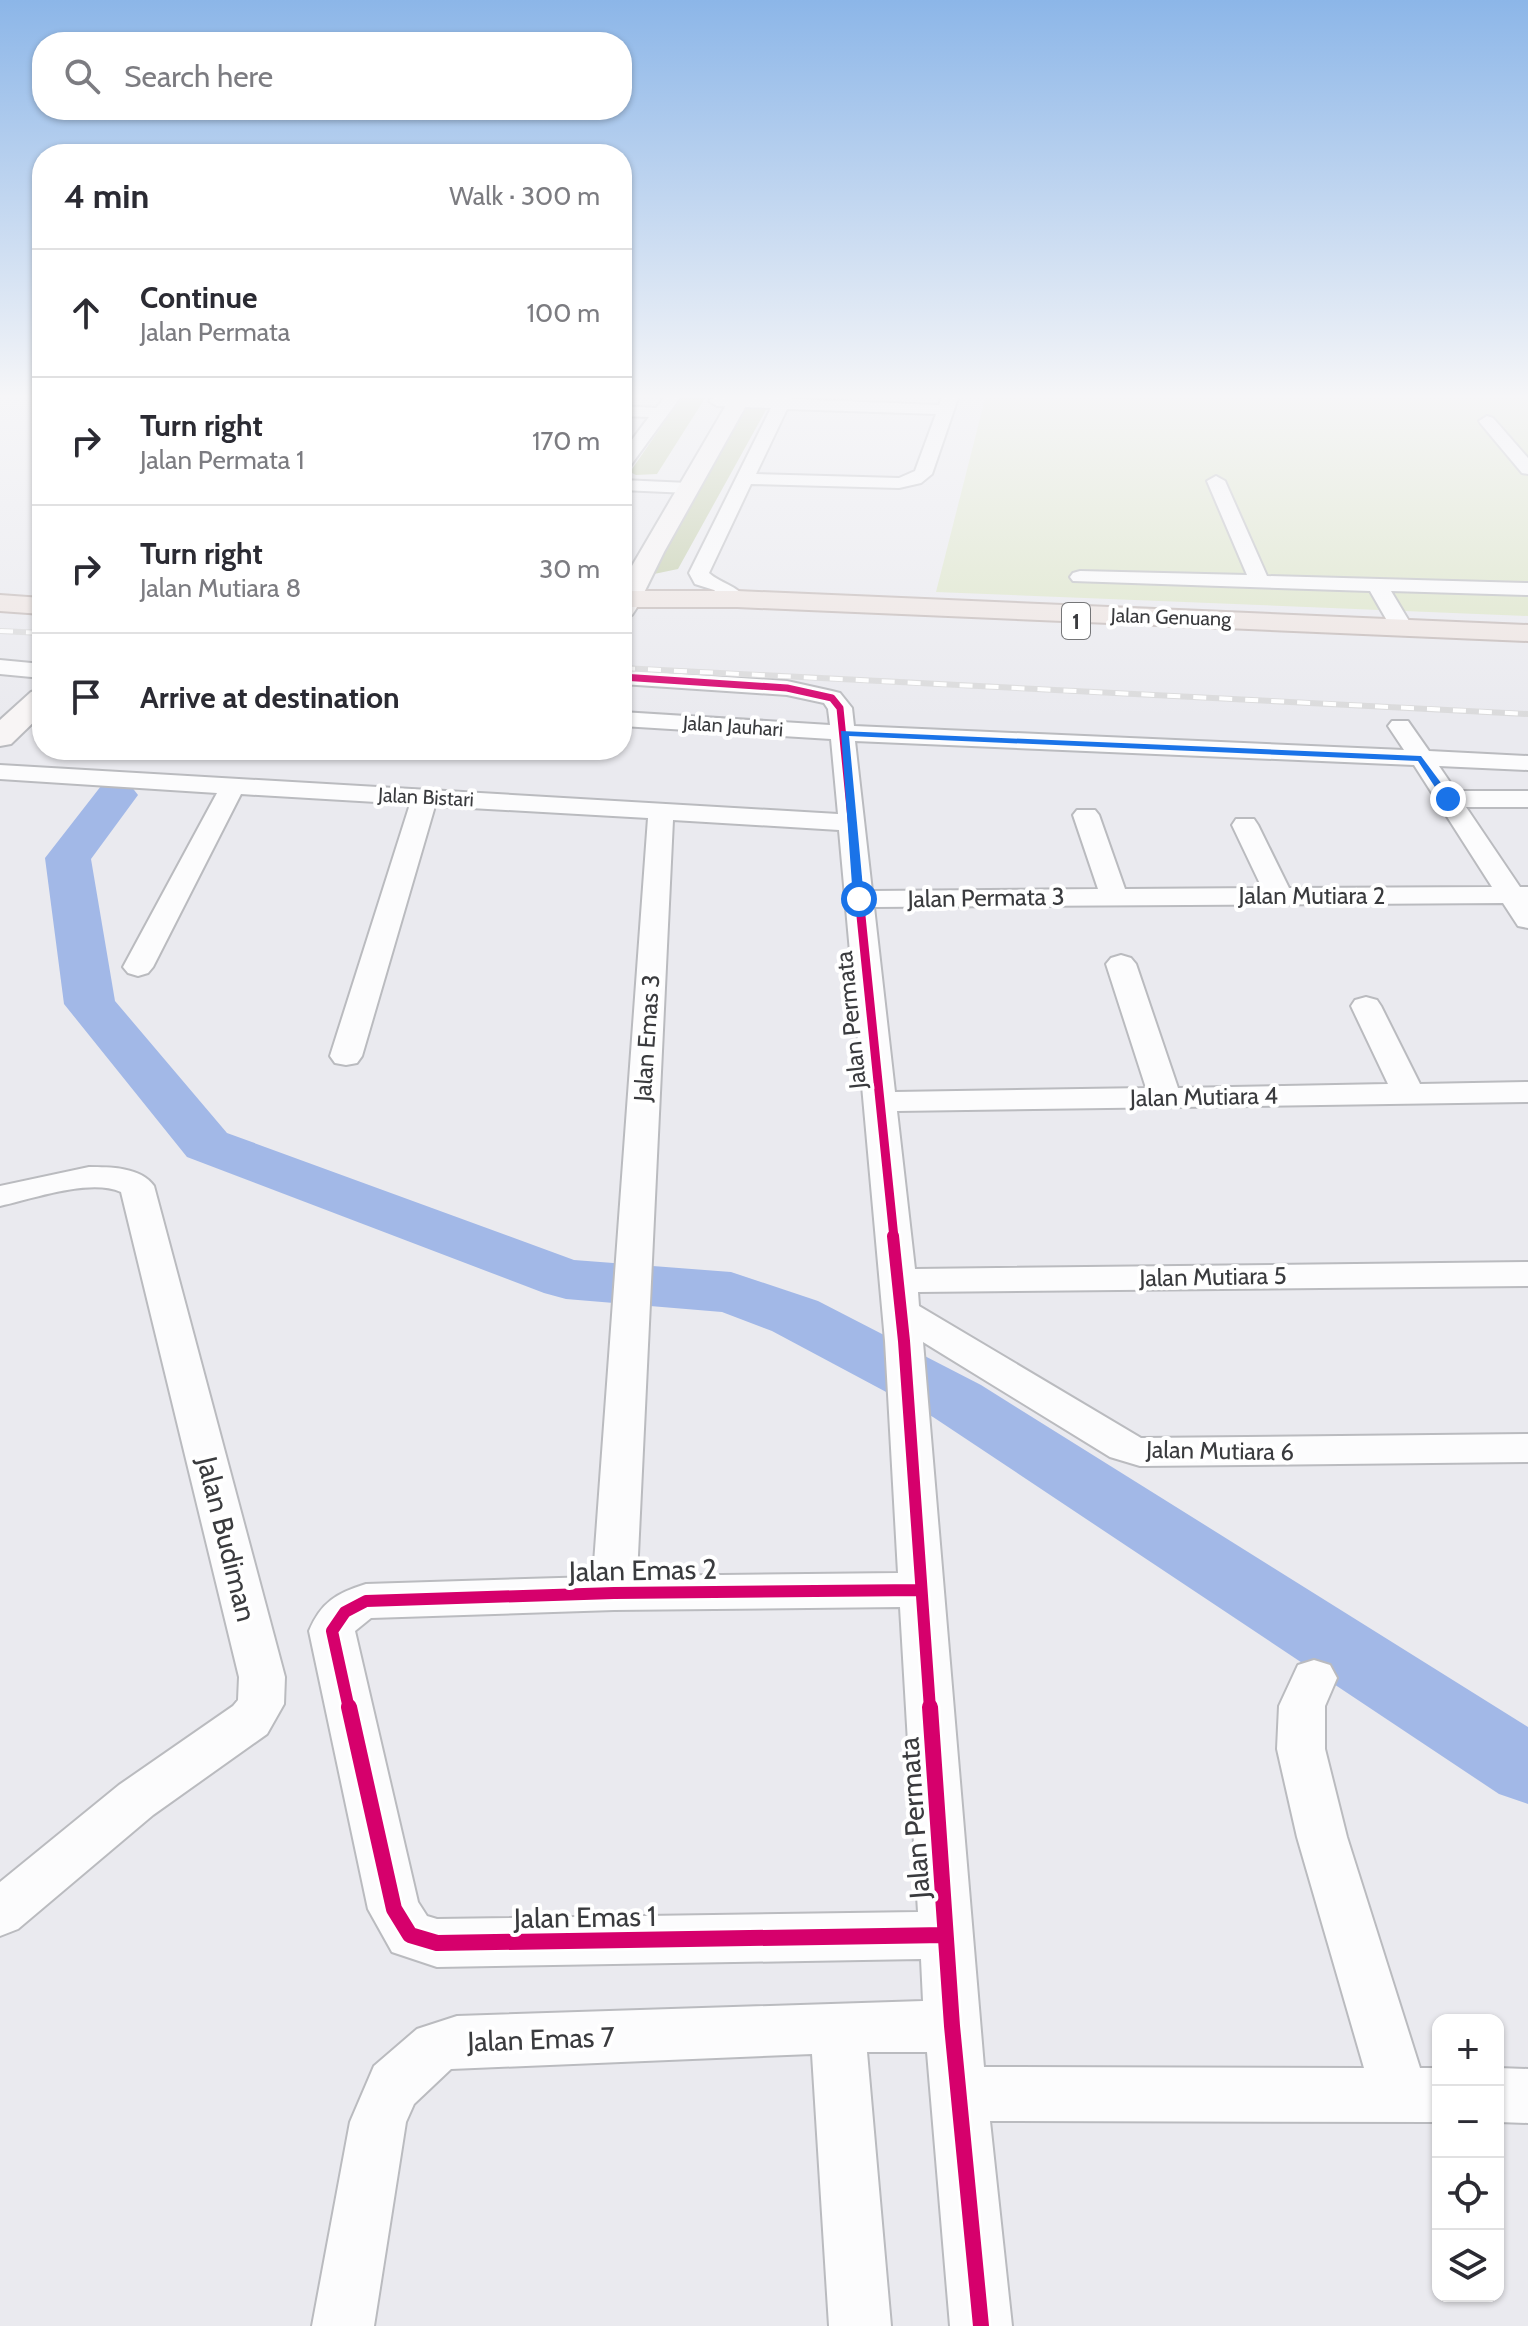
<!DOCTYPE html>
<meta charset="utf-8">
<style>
:root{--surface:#fff;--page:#f2f2f3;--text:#2b2b33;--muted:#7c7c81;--line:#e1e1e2}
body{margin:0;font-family:Cabin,sans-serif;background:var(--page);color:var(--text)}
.controls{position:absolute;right:24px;bottom:24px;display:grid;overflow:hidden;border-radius:16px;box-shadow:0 2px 6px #0004}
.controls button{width:72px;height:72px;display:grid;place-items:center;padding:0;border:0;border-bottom:2px solid var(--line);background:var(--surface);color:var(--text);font:40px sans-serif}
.stop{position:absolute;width:24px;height:24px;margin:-18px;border:6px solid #1a73e8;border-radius:50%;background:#fff}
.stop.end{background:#1a73e8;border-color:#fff;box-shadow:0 2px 8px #0008}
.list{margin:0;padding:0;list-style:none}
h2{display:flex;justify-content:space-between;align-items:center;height:104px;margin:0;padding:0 32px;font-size:34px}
h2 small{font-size:26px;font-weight:400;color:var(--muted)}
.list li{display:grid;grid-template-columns:52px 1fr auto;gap:24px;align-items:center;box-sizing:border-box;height:128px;padding:0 32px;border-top:2px solid var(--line)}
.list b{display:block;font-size:30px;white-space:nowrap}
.list p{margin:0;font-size:26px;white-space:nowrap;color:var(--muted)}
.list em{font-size:26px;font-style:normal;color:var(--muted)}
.icon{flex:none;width:44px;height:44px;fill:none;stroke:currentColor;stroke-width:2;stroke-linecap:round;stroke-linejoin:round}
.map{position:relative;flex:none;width:1528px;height:2326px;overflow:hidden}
.search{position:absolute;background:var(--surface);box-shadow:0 2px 6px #0004;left:32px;top:32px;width:600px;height:88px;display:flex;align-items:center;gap:20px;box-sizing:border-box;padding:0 28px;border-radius:32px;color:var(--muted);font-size:30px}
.panel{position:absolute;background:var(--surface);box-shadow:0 2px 6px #0004;left:32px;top:144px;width:600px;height:616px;border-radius:32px}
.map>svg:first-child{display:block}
.green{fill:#dce5c7}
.forest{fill:#c0cba5}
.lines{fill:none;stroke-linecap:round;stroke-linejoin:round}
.river{fill:#a2b8e7;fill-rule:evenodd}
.street-casing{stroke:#babbbf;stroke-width:4}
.secondary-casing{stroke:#babbbf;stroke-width:4}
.highway-casing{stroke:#c2b8b6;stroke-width:4}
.street{fill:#fcfcfd;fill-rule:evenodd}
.secondary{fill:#f8f5f5;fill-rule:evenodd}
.highway{fill:#eee5e2;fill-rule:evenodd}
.rail-casing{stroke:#dadadb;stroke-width:6}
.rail{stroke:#fff;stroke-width:4;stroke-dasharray:13;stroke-linecap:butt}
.cycleway-far3-casing{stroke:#fff;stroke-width:11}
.cycleway-far2-casing{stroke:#fff;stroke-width:14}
.cycleway-far1-casing{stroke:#fff;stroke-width:17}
.cycleway-casing{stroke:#fff;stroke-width:21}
.cycleway-far3{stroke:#d6006c;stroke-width:7}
.cycleway-far2{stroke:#d6006c;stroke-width:9}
.cycleway-far1{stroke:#d6006c;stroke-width:12}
.cycleway{stroke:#d6006c;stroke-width:16}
.route{fill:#1a73e8}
.labels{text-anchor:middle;stroke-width:8;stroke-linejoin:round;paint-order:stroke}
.far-street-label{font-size:20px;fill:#3a3b3e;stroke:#fff}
.shield{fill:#fff;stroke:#757678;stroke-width:2}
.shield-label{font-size:22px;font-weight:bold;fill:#3a3b3e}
.street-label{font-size:24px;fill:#3a3b3e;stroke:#fff}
.near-street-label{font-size:28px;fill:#3a3b3e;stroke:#fff}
</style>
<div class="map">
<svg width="1528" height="2326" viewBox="0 0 1528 2326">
<rect width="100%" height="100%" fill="#eaeaef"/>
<!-- green -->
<path class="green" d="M986 395H1528V616L936 592Z"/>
<!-- forest -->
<path class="forest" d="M683 395H707L657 474 636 475 630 472Z
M741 407 767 408 678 569 654 574 649 570Z"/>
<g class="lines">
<!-- river -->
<path class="river" d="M116 782 131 786 138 795 91 859 115 1001 227 1133 574 1260 731 1272 818 1301 981 1385 1528 1727V1804L1499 1794 933 1417 772 1331 722 1312 566 1299 544 1293 187 1157 64 1004 45 858 101 786Z"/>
<defs>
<path id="street" d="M666 395H682L628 469 622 470V453L649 417 622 416V406L656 408Z
M777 395H793L791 399 939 405 943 395H959L932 474 921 483 899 488 751 484 709 573C720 583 736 585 747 599L737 605 730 603 714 590 695 584 689 573 771 408 717 406 709 401 717 396 775 398ZM787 409 936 414 915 471 899 478 756 474Z
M1487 416 1493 418 1528 458V474L1522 473 1481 424 1479 421Z
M1216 476 1225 481 1267 576 1528 583V595L1391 591 1412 626 1401 632 1393 631 1370 591 1073 581 1070 577 1073 573 1080 571 1247 575 1207 481Z
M622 480 688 483 697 488 688 493 622 490Z
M0 660 42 664V678L0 674Z
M622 670 787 681 832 691 840 693 852 708 854 726 1404 750 1388 726 1392 721H1408L1429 751 1528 756V770L1439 766 1456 791H1528V807H1466L1520 887H1528V928L1518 926 1503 903 874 907 895 1092 1146 1088 1106 964 1111 958 1121 955 1131 958 1136 964 1178 1088 1388 1084 1351 1006 1355 1000 1366 997 1377 1000 1381 1006 1420 1084 1528 1082V1102L897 1111 915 1269 1528 1262V1286L918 1292 919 1306 1141 1438 1528 1434V1462L1140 1466 1110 1457 923 1342 984 2067 1364 2068 1297 1837 1277 1749 1279 1706 1298 1665 1314 1660 1330 1665 1337 1678 1325 1706V1749L1347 1837 1420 2068H1438V2122L990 2121 1012 2326H950L927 2052H867L891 2326H829L812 2054 451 2069 414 2104 406 2122 374 2326H312L350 2122 374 2066 417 2029 457 2016 923 2001 921 1959 437 1967 392 1952 368 1909 309 1631C321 1602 337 1593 366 1584L593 1577 648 818 435 806 362 1056 357 1063 346 1065 335 1063 330 1056 410 804 241 794 153 967 148 973 138 976 128 973 123 967 217 793 0 779V765L838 814 831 739 622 726V712L830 725 828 709 824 703 787 695 622 684ZM855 741 1414 765 1492 887 1289 888 1258 825 1254 819H1236L1232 825 1262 888 1125 889 1099 815 1095 810H1077L1073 815 1098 889 872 891ZM673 820 839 830 885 1341 898 1573 637 1576ZM900 1607 918 1912 437 1919 427 1916 418 1902 355 1631 371 1618 614 1610Z
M89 1167C110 1167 141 1167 154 1186L285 1677 284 1704 267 1734 153 1815 18 1929 0 1936V1882L119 1785 233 1706 238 1700 239 1677 121 1192C90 1178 32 1199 0 1206V1186Z
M1498 2068 1528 2069V2123L1498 2122Z"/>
<path id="secondary" d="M732 395H752L664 552 636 609 632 615 622 617V583Z
M42 689V714L11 744 0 746V720L31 692Z"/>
<path id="highway" d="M622 591H737L1528 625V641L737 607H622Z
M0 595 42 598V614L0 611Z"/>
</defs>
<!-- street casing -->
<use href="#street" class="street-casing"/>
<!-- secondary casing -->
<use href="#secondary" class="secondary-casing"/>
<!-- highway casing -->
<use href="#highway" class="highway-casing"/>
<!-- street -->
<use href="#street" class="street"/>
<!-- secondary -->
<use href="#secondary" class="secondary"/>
<!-- highway -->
<use href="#highway" class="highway"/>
<defs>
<path id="rail" d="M0 631 42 633
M622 668 1528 714"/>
</defs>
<!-- rail casing -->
<use href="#rail" class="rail-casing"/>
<!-- rail -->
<use href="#rail" class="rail"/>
<defs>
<path id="cycleway-far3" d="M622 677 787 688 832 698 840 708 857 879"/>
<path id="cycleway-far2" d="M857 877 894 1238"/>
<path id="cycleway-far1" d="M893 1236 904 1341 930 1709
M349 1709 332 1631 345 1612 366 1601 614 1593 921 1590"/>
<path id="cycleway" d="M349 1707 394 1909 410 1935 437 1943 945 1935
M930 1707 952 2026 981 2326"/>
</defs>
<!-- cycleway-far3 casing -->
<use href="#cycleway-far3" class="cycleway-far3-casing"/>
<!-- cycleway-far2 casing -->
<use href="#cycleway-far2" class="cycleway-far2-casing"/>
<!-- cycleway-far1 casing -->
<use href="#cycleway-far1" class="cycleway-far1-casing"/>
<!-- cycleway casing -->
<use href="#cycleway" class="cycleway-casing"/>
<!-- cycleway-far3 -->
<use href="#cycleway-far3" class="cycleway-far3"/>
<!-- cycleway-far2 -->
<use href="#cycleway-far2" class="cycleway-far2"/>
<!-- cycleway-far1 -->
<use href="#cycleway-far1" class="cycleway-far1"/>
<!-- cycleway -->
<use href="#cycleway" class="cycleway"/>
</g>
<!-- sky -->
<linearGradient id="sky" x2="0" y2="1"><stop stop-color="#8cb6e8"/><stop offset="0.55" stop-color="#f6f6f8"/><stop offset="1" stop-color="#f6f6f8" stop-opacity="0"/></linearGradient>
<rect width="1528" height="721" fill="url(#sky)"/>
<!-- route -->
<path class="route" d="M841 731 1421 756 1453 799 1444 801 1418 761 849 736 864 899 859 903 853 899Z"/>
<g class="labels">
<!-- far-street labels -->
<g class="far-street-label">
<text transform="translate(1171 617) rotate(2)" y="7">Jalan Genuang</text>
<text transform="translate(733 726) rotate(4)" y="7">Jalan Jauhari</text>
<text transform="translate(426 797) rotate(3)" y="7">Jalan Bistari</text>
</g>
<!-- shield labels -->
<rect class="shield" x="1062" y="603" width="28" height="36" rx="6"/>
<g class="shield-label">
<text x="1076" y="629">1</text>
</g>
<!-- street labels -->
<g class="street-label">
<text x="1312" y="904">Jalan Mutiara 2</text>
<text transform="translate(986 898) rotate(-1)" y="8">Jalan Permata 3</text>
<text transform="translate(851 1020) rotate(-96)" y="8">Jalan Permata</text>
<text transform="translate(647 1038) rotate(-86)" y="8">Jalan Emas 3</text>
<text transform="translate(1204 1097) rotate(-1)" y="8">Jalan Mutiara 4</text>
<text transform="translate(1213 1277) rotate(-1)" y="8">Jalan Mutiara 5</text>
<text transform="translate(1220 1451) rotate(1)" y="8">Jalan Mutiara 6</text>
</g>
<!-- near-street labels -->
<g class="near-street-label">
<text transform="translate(227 1539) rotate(76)" y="10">Jalan Budiman</text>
<text transform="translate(643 1570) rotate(-1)" y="10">Jalan Emas 2</text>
<text transform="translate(914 1818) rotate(-94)" y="10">Jalan Permata</text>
<text transform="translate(585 1917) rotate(-1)" y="10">Jalan Emas 1</text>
<text transform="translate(541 2039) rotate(-2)" y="10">Jalan Emas 7</text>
</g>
</g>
</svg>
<div class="controls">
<button>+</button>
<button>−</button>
<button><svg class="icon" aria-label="locate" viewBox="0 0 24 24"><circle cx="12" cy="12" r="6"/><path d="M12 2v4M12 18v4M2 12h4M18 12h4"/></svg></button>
<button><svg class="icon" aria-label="layers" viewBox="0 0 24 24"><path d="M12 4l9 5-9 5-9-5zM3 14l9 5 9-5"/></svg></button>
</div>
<div class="stop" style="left:859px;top:899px"></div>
<div class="stop end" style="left:1448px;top:799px"></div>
<div class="search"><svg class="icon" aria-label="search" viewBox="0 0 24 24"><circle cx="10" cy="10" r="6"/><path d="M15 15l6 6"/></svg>Search here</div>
<section class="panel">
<h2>4 min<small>Walk · 300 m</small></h2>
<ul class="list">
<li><svg class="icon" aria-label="ahead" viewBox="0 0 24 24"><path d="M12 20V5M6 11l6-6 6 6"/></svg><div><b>Continue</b><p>Jalan Permata</p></div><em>100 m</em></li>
<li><svg class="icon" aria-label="right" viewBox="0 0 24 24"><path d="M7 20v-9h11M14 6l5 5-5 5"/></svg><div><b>Turn right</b><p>Jalan Permata 1</p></div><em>170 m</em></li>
<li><svg class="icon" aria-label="right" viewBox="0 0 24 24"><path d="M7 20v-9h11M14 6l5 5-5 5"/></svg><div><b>Turn right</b><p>Jalan Mutiara 8</p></div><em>30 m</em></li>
<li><svg class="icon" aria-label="arrive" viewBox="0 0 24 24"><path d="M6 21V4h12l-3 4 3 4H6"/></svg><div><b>Arrive at destination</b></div></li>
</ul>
</section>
</div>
